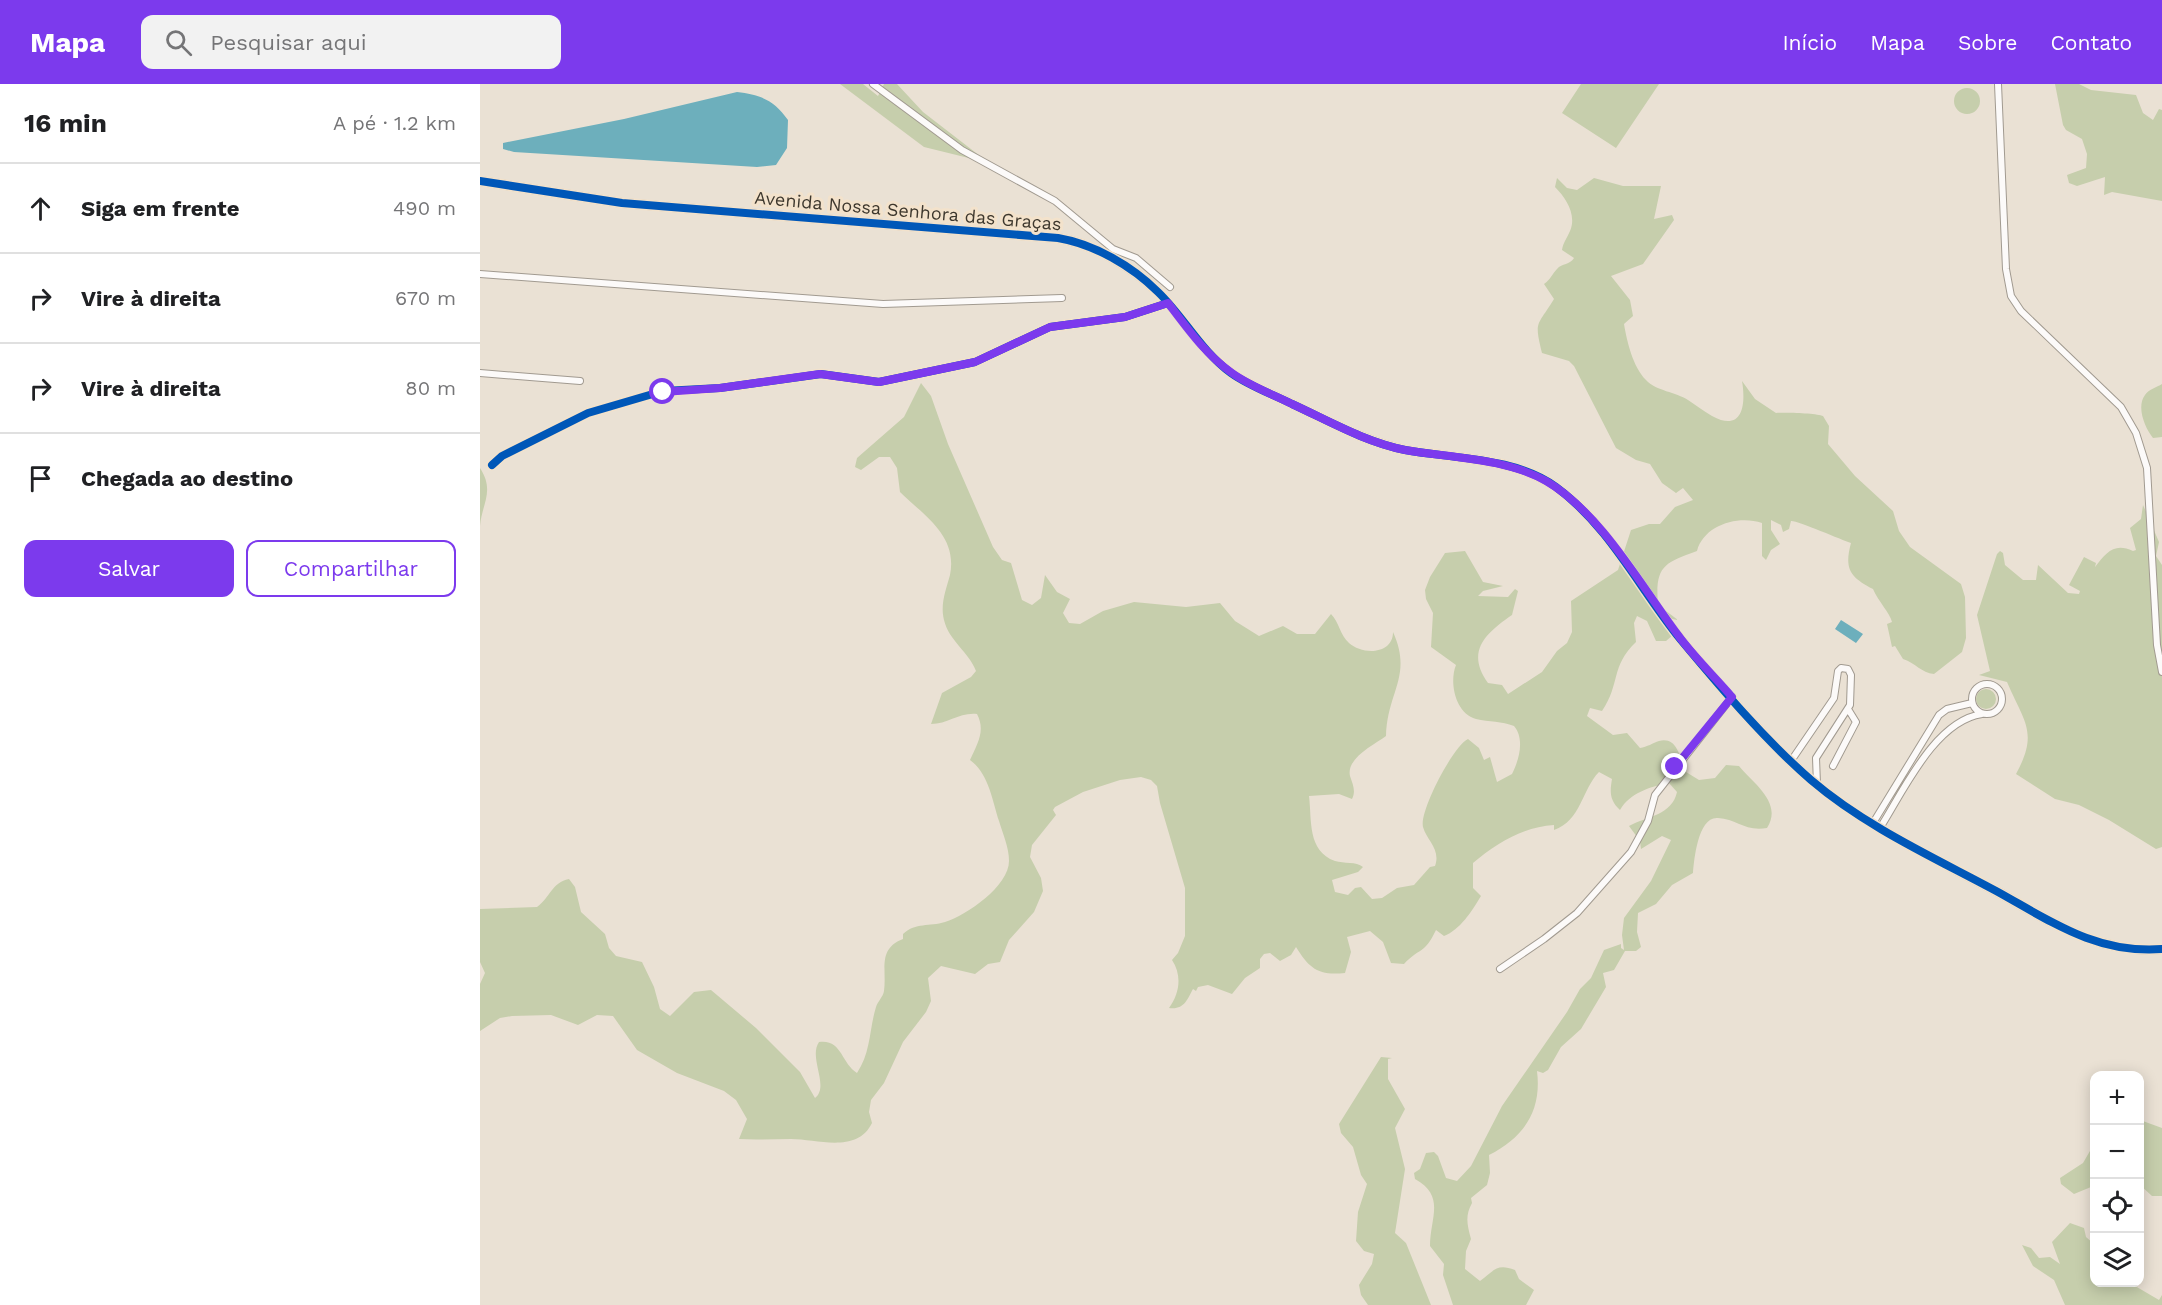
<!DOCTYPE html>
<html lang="pt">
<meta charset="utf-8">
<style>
:root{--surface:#fff;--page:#f2f2f2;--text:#202124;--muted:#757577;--line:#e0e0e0;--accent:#7c3aed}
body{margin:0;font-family:"Work Sans",sans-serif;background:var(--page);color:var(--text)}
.controls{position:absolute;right:18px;bottom:18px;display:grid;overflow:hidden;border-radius:12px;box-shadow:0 3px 15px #0003}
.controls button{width:54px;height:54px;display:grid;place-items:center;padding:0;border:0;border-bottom:2px solid var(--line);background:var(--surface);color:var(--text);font:30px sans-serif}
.stop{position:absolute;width:18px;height:18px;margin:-14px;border:4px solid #7c3aed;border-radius:50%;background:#fff}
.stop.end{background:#7c3aed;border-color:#fff;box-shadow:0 2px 6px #0008}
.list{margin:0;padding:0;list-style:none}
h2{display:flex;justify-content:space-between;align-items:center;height:78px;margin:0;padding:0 24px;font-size:26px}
h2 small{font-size:20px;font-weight:400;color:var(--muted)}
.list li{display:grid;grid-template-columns:39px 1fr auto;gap:18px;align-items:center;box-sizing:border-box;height:90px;padding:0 24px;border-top:2px solid var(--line)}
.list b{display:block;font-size:22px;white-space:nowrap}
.list em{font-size:20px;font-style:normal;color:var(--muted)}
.actions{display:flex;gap:12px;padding:18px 24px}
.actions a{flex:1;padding:14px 0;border:2px solid var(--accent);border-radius:12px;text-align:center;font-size:21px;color:var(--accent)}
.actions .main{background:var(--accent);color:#fff}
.icon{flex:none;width:33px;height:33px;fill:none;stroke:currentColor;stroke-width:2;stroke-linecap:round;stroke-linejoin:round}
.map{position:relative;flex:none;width:1682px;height:1221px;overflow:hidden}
header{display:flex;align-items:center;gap:36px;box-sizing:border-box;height:84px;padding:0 30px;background:var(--accent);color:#fff}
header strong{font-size:28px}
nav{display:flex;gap:33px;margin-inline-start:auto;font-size:21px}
.search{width:420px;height:54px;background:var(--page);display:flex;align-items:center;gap:15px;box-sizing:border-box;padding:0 21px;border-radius:12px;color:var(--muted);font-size:22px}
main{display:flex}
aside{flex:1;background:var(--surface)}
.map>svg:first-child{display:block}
.green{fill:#c6ceac}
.water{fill:#6dafbc}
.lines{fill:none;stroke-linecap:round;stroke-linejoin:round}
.street-casing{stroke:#a19a90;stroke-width:8}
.secondary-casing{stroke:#a19a90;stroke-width:10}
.street{stroke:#fcfaf9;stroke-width:6}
.secondary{stroke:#f4f0ee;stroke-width:8}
.cycleway-casing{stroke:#f3e2cb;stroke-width:11}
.cycleway{stroke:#0057b8;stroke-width:8}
.route{stroke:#7c3aed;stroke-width:8}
.labels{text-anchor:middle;stroke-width:6;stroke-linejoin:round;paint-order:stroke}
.street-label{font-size:18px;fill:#3d372d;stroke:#f3e2cb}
</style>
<header>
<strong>Mapa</strong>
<div class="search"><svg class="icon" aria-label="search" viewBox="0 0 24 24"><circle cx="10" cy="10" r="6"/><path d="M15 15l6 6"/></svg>Pesquisar aqui</div>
<nav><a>Início</a><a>Mapa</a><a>Sobre</a><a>Contato</a></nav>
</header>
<main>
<aside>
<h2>16 min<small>A pé · 1.2 km</small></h2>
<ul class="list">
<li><svg class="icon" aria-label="ahead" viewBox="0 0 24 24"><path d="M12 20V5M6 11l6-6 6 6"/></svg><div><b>Siga em frente</b></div><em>490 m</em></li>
<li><svg class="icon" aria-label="right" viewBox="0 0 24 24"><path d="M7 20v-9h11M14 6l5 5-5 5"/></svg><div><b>Vire à direita</b></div><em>670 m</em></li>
<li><svg class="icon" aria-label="right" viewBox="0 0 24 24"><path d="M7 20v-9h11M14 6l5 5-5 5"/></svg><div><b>Vire à direita</b></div><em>80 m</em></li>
<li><svg class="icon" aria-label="arrive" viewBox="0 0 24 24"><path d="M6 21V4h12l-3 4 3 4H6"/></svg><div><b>Chegada ao destino</b></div></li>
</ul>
<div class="actions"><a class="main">Salvar</a><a>Compartilhar</a></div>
</aside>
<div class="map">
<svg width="1682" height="1221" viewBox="0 0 1682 1221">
<rect width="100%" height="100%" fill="#eae1d4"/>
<!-- green -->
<path class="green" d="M360 0H383L398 12 404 0H417L443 28 509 79 444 63Z
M1101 0H1179L1136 64 1082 29Z
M1575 0H1599L1611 6 1656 11 1663 29 1673 36 1679 25 1682 26V117L1632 108 1624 111 1625 93 1597 102 1589 99 1587 91 1606 84 1607 70 1602 55 1586 46 1583 41Z
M1474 17a13 13 0 1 1 26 0a13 13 0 1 1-26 0Z
M1077 94 1087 104 1097 106 1114 94 1143 102H1181L1174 135 1192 131 1194 136 1163 180 1131 192 1150 216 1153 232 1144 240C1147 258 1153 283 1166 296 1176 307 1196 308 1208 316 1216 321 1223 327 1232 332 1263 349 1266 320 1262 297L1275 315 1296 329C1304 328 1337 329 1343 332L1349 342 1348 360 1375 392 1413 427 1419 447 1430 463 1481 500 1485 513 1486 554 1482 568 1454 590C1441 589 1436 579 1423 575L1415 562 1412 563 1407 540 1412 538C1410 529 1398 517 1393 505 1370 493 1364 485 1371 459 1362 456 1316 436 1311 437L1309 445 1303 448 1301 441 1291 436V446L1300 460 1291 466 1286 476 1282 472V439C1258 431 1224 441 1217 467 1183 479 1175 483 1178 521L1198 536 1187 534 1193 551 1186 557H1176L1167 537 1157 532 1154 539 1156 558C1130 583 1141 599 1122 627L1110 624 1107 632 1133 651 1147 649 1160 664C1167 663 1173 659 1179 657 1199 652 1200 677 1206 688L1219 696 1235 694 1246 681 1259 682C1274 700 1303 719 1287 744 1265 748 1257 735 1238 734 1218 732 1214 776 1213 789L1192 801 1176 820 1158 829 1157 848 1161 863 1156 867H1145L1134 886 1123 889 1126 903 1101 945 1081 963 1068 986 1063 989 1057 987C1062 1027 1044 1053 1009 1071L1010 1089 1007 1101 991 1114 992 1119C985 1132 987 1140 991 1155L986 1167 985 1185 1000 1197C1014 1187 1016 1179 1035 1186L1039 1195 1054 1206 1046 1221H973L963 1191 964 1180 950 1162C950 1134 966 1112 935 1095L934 1089 940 1085 946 1069 954 1068 958 1072 966 1094 977 1097 991 1082 1022 1022 1087 928 1100 905 1111 894 1124 866 1141 860V864L1144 866 1142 851 1144 834 1171 797 1191 756 1182 752 1161 765 1160 757 1149 742C1168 732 1192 731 1197 708L1189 699C1169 703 1150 709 1140 726 1129 716 1130 707 1132 695L1119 688C1102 705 1101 737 1074 746V741C1043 743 1017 759 993 779V804L1001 812C992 827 980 846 964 852L956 846C944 871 940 863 924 880L911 879 903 858 890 847 867 853 871 868 865 889C838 892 829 884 816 863L811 871 800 877 790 869 784 870 780 875V884L765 894 752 910 728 901 718 903 716 907 713 905C707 916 704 926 689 924 700 909 702 891 692 876L698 869 705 852V804L680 719 677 702 671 696 661 693 640 696 603 708 575 723 573 726 576 731 552 761 550 773 561 794 563 807 554 828 529 856 520 878 508 880 495 890 461 882 448 894 451 917 446 928 423 958 404 999 391 1016 389 1028 392 1039C377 1070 337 1055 311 1055 293 1055 276 1056 259 1055L267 1035 256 1016 244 1007 197 989 157 966 133 932 117 931 98 941 71 931 32 932 20 934 0 947V900L5 889 0 878V825L57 823C70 814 72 798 89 795L95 803 101 828 125 850 129 864 136 872 162 878 174 903 180 925 190 932 214 908 231 906 276 944 320 988 335 1014C350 1002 328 974 339 958 362 955 361 979 377 989 391 968 389 946 396 923 398 917 403 913 404 907 407 886 397 865 423 855V850C436 838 449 843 465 838 487 831 529 802 529 777 529 764 523 750 519 737 512 716 509 690 490 676 497 660 506 647 497 630 480 628 468 640 451 640L462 609 491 593 496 587C489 568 469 557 464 536 460 520 466 506 470 491 478 451 443 431 420 408L417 384 410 373H399L381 386 375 383 377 374 424 333 441 299 451 312 468 360 513 463 522 476 531 479 542 516 552 521 561 514 565 491 577 508 590 515 583 529 589 539 600 540 623 527 654 518 706 523 740 519 755 537 779 552 803 542 817 550H835L851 530C859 538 860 551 869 559 882 571 913 571 913 548 933 592 907 608 906 652 894 661 866 674 870 692 873 701 876 707 872 715L859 710 829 712C832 736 827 767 855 777 864 780 876 777 883 783L878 788 852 796 855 808 868 811 875 804 881 803 892 815 902 814 917 804 934 801 950 783 955 782C961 765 947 757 943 743 939 727 974 661 988 655L999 664 1004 676 1010 673 1017 698 1032 690C1039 676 1045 655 1034 642 1022 637 1009 638 996 635 975 629 969 598 976 581L951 563 953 529 946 515 945 506 950 493 965 469 985 467 1003 498 1023 502 1003 507 998 512 1028 513 1035 505 1038 507 1032 531C1006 549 985 567 1008 599L1022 601 1028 610 1062 588 1077 567 1087 559 1092 548 1091 517 1138 486 1151 446 1169 440H1180L1195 423 1213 416 1203 404 1196 409 1182 399 1170 380 1156 376 1136 364 1094 282 1089 277 1062 269C1054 236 1057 243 1074 215L1064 200C1071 195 1072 190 1077 185 1082 179 1090 181 1094 174L1082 166C1083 159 1087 154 1090 147 1097 131 1086 114 1075 103Z
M1682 300V353L1673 354C1665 344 1656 323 1665 311 1668 306 1677 303 1682 300Z
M0 384C15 407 2 419 0 442Z
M1663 421 1679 458 1676 472 1682 481V763L1676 765 1629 736 1599 721 1575 715 1536 690C1559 648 1544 638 1527 598L1499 591 1510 587 1497 531 1517 470 1520 467 1523 469 1525 481 1543 496H1556L1558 481 1588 509 1599 510 1600 507 1589 501 1604 473 1616 479 1615 483C1626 469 1634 458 1653 467L1656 466 1650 444 1661 435Z
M1496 615a10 10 0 1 1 20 0a10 10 0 1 1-20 0Z
M901 973 912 974 908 975V995L925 1025 915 1044 925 1085 915 1149 926 1159 951 1221H888L881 1211 879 1201 892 1180 894 1170 884 1167 876 1157 878 1128 887 1100 881 1091 873 1063 861 1049 859 1040Z
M1660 1036 1682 1044V1112H1672L1660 1101Z
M1614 1060V1096L1611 1103 1594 1110 1581 1100 1580 1094 1603 1079Z
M1590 1139 1604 1144 1606 1153 1614 1160V1198L1650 1199 1679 1216 1682 1211V1221H1585L1574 1196 1553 1182 1542 1161 1551 1164 1559 1174 1570 1173 1580 1180 1572 1158Z"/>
<!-- water -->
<path class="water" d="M257 8C281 11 294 16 308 36L307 64 296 81 277 83 34 68 23 65V59L144 35Z
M1361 536 1383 550 1376 559 1355 545Z"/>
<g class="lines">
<defs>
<path id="street" d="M393 0 482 66 575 117 633 165 656 174 690 203
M1518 0 1526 185 1531 212 1541 227 1641 323 1656 349 1667 384 1677 561 1682 588
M0 190 403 220 582 214
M0 289 100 297
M12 381 22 372 108 329 183 307 240 304 341 290 399 298 495 278 570 243 645 233 688 219
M1492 615a15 15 0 1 1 30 0a15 15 0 1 1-30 0Z
M1311 677 1354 614 1358 587 1361 584 1368 585 1371 591 1370 621 1336 674 1337 700
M1353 682 1376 638 1368 625
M1393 739 1459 631 1467 625 1492 619
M1400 744C1424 706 1455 637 1502 630
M1020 885 1064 855 1097 829 1151 768 1168 737 1175 711 1252 613"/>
<path id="secondary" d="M0 97 142 119 578 154C614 160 652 182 678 208 704 233 721 267 751 289 769 302 792 310 812 320 849 337 885 358 925 366 974 375 1035 373 1076 403 1130 443 1160 506 1201 556 1241 604 1284 655 1331 696 1386 743 1455 774 1518 808 1572 838 1617 870 1682 865"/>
</defs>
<!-- street casing -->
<use href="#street" class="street-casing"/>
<!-- secondary casing -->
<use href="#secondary" class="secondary-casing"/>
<!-- street -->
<use href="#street" class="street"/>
<!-- secondary -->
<use href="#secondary" class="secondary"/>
<defs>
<path id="cycleway" d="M0 97 142 119 578 154C614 160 652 182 678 208 704 233 721 267 751 289 769 302 792 310 812 320 849 337 885 358 925 366 974 375 1035 373 1076 403 1130 443 1160 506 1201 556 1241 604 1284 655 1331 696 1386 743 1455 774 1518 808 1572 838 1617 870 1682 865
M12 381 22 372 108 329 183 307 240 304 341 290 399 298 495 278 570 243 645 233 688 219"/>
</defs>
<!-- cycleway casing -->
<use href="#cycleway" class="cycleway-casing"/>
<!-- cycleway -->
<use href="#cycleway" class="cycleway"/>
</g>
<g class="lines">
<!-- route -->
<path class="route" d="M183 308 240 304 340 290 399 298 495 278 570 243 645 233 688 219C707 244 726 271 752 289 770 302 792 310 812 320 849 337 885 358 925 366 971 374 1025 374 1066 397 1121 429 1161 502 1198 551 1214 573 1234 592 1252 613L1195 683"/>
</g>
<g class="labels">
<!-- street labels -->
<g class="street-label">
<text transform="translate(428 127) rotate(5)" y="6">Avenida Nossa Senhora das Graças</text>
</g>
</g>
</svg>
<div class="controls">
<button>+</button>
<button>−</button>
<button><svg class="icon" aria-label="locate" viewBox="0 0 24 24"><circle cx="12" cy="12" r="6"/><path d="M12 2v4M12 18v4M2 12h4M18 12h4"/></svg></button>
<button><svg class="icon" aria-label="layers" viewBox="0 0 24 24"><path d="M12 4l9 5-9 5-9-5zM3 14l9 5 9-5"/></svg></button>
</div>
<div class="stop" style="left:183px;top:308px"></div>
<div class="stop end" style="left:1195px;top:683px"></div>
</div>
</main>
